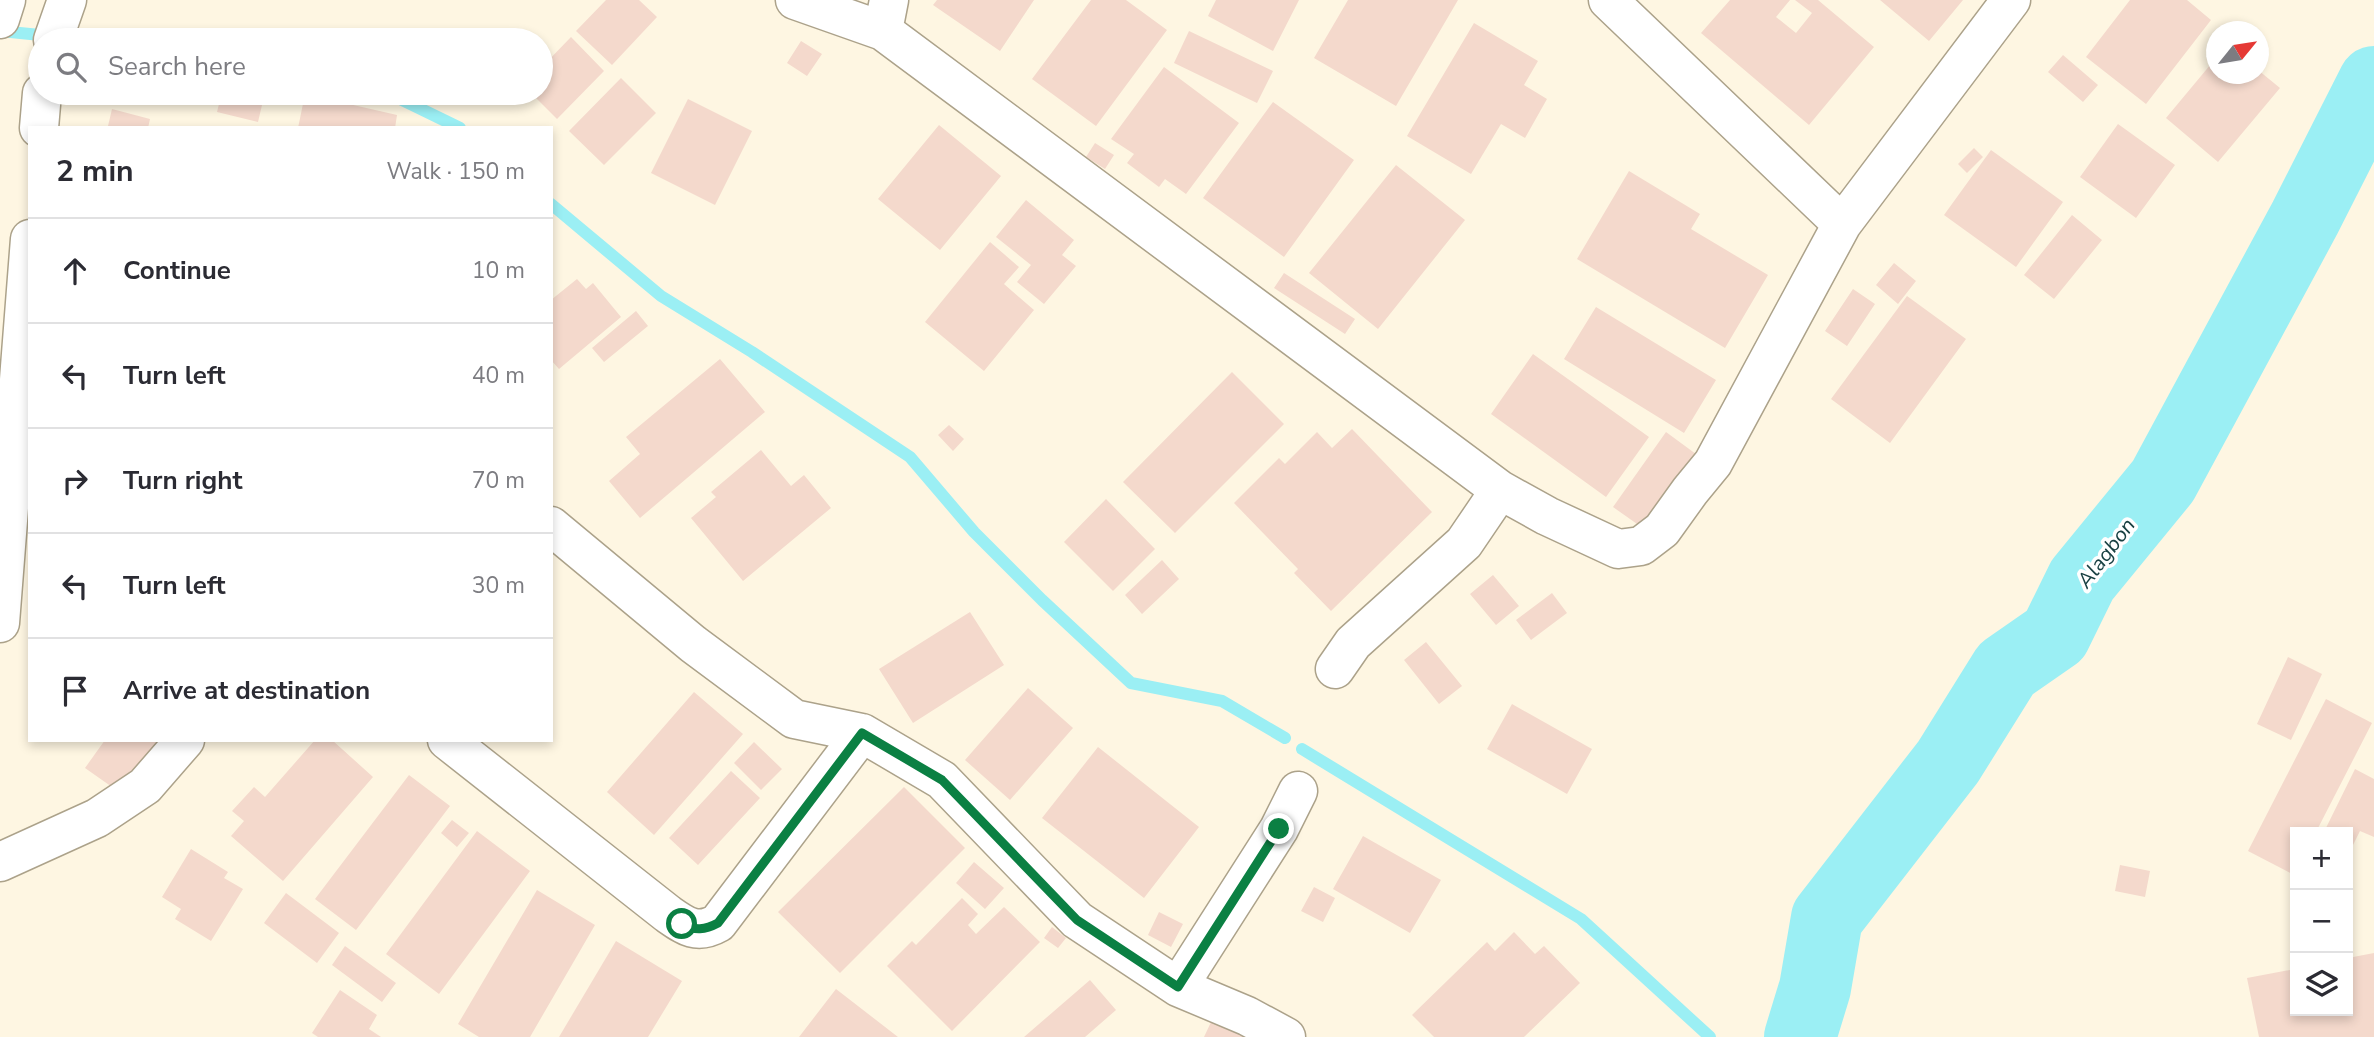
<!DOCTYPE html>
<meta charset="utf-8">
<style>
:root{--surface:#fff;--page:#f2f2f3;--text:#2b2b33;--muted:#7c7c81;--line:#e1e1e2}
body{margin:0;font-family:"Nunito Sans",sans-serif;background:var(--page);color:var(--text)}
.controls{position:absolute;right:21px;bottom:21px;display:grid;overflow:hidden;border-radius:0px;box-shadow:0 4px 10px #0003}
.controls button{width:63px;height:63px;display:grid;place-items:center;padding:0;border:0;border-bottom:2px solid var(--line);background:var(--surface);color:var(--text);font:35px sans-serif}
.compass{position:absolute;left:2206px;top:21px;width:63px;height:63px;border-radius:50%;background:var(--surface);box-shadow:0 4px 10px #0003;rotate:60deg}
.stop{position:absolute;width:21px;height:21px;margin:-16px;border:5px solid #0b8043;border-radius:50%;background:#fff}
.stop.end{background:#0b8043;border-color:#fff;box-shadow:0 2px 7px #0008}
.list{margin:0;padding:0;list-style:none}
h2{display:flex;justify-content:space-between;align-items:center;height:91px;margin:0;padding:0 28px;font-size:30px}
h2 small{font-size:23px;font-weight:400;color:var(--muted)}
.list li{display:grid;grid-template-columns:46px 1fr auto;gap:21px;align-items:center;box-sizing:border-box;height:105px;padding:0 28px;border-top:2px solid var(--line)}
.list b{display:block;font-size:26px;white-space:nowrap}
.list em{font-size:23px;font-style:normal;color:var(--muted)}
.icon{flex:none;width:38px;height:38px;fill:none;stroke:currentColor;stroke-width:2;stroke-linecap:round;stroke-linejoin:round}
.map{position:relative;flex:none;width:2374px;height:1037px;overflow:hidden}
.search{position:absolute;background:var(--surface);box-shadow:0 4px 10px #0003;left:28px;top:28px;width:525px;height:77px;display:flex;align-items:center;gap:18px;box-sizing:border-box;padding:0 24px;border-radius:38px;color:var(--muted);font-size:26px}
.panel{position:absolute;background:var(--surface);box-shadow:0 4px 10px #0003;left:28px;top:126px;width:525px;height:616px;border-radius:0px}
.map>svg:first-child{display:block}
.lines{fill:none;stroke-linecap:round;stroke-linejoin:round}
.stream{stroke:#9beff4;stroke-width:12}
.river{stroke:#9beff4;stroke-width:72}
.building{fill:#f4d9cc}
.minor-casing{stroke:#aca28a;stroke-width:41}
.primary-casing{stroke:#aca28a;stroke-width:41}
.minor{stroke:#fff;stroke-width:38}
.primary{stroke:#fff;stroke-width:38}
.route{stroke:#0b8043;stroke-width:9}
.labels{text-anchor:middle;stroke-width:7;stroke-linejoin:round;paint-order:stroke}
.water-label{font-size:21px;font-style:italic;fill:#184042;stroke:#fff}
</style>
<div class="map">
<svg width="2374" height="1037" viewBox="0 0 2374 1037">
<rect width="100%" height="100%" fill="#fef6e2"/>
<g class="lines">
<!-- stream -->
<path class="stream" d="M0 31 90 40
M388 93 460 128
M551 204 661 296 752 352 910 457 974 532 1042 600 1131 683 1222 701 1285 738
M1302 749 1581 919 1710 1037"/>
<!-- river -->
<path class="river" d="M1800 1037 1815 988 1827 918 1948 762 2006 669 2055 635 2082 580 2163 481 2305 218 2374 82"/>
</g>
<!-- building -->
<path class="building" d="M606 0H639L657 17 612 65 576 31Z
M937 0H1034L1000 51 933 5Z
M1091 0H1126L1167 30 1096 126 1032 79Z
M1216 0H1299L1273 51 1208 16Z
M1348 0H1458L1396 106 1314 58Z
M1730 0H1790L1776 17 1796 33 1812 13 1795 0H1818L1874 47 1809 125 1701 33Z
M1880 0H1963L1929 41Z
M2130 0H2187L2211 20 2146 104 2086 57Z
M1474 23 1538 61 1524 85 1547 99 1525 138 1501 124 1471 174 1407 136Z
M1189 31 1273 71 1257 103 1174 63Z
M571 37 604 71 557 119 531 93H541V68Z
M801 41 822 54 807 76 787 63Z
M2063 55 2098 85 2083 102 2048 72Z
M2216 58V74H2258V70L2280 88 2218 162 2166 118Z
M1164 67 1239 123 1186 194 1165 179 1159 187 1127 163 1134 154 1111 139Z
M621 78 656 113 604 165 569 131Z
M305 94 397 115 395 128H298Z
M221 96 262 105 258 122 217 112Z
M688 99 752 131 715 205 651 173Z
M1273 102 1354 160 1284 257 1203 198Z
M112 109 150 119 148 128 108 126Z
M2118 124 2175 165 2136 218 2080 177Z
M939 125 1001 176 940 250 878 199Z
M1095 143 1114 155 1105 169 1086 157Z
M1974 148 1983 157 1967 173 1958 164Z
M1991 150 2063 202 2016 267 1944 215Z
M1396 165 1465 220 1378 329 1309 273Z
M1629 171 1700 214 1691 229 1768 275 1725 348 1577 259Z
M1026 200 1074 240 1062 255 1076 266 1044 304 1017 282 1031 265 996 237Z
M2072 215 2102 240 2054 299 2024 275Z
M990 242 1019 267 1004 284 1034 310 984 371 925 322Z
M1894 263 1916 281 1898 304 1876 285Z
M1284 273 1355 319 1345 334 1274 288Z
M577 279 586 289 593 283 621 317 559 369 551 360V300Z
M1853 289 1875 304 1847 346 1825 331Z
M1907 296 1966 339 1890 443 1831 399Z
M1596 307 1716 380 1684 433 1564 359Z
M636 311 648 326 604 362 592 348Z
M1533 354 1649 437 1606 497 1491 414Z
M720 359 765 412 640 518 609 481 640 454 626 437Z
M1232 372 1284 424 1175 533 1123 482Z
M949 425 964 439 953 451 938 435Z
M1352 429 1432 512 1331 611 1294 573 1298 569 1234 503 1279 458 1285 464 1317 432 1332 448Z
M1666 432 1700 457 1647 531 1613 507Z
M761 450 791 486 804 475 831 508 743 581 691 518 716 497 711 492Z
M1106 499 1155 549 1113 591 1064 542Z
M1162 560 1179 579 1142 614 1125 595Z
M1493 575 1519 606 1496 625 1470 594Z
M1552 593 1567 613 1531 640 1516 620Z
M970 612 1004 665 913 723 879 669Z
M1426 642 1462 686 1439 704 1404 660Z
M2288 657 2322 674 2291 740 2257 724Z
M1028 688 1073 728 1010 800 965 760Z
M694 692 743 734 654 835 607 792Z
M2326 699 2372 723 2316 832H2295L2294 875 2248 851Z
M1512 704 1592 749 1567 794 1487 749Z
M105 740H161L122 794 85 768Z
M315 740H332L373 777 283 881 231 836 244 821 232 811 254 787 265 797Z
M754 742 782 769 761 790 734 763Z
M1098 747 1199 827 1144 898 1042 818Z
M2355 769 2374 779V837L2360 831 2348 855V832H2324Z
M731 771 760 798 698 865 669 838Z
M409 775 450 806 356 930 315 899Z
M904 787 965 848 840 973 778 912Z
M452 820 469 833 457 847 441 833Z
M477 831 530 871 439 994 386 954Z
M1363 836 1441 880 1410 933 1333 889Z
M191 849 228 872 224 878 243 889 211 941 175 919 181 909 162 897Z
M974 862 1004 888 985 909 956 883Z
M2120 865 2150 871 2145 897 2115 891Z
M1314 887 1335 898 1323 922 1301 911Z
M537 890 595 925 530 1037H479L458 1024Z
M286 893 339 933 317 963 264 923Z
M962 898 978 914 968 925 976 934 1004 907 1040 942 952 1031 887 966 912 941 916 945Z
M1159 912 1183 924 1171 947 1148 935Z
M1052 927 1066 938 1058 948 1044 938Z
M1514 932 1535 954 1544 946 1580 983 1524 1037H1434L1412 1015 1487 942 1495 951Z
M616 941 682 981 648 1037H559Z
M345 946 396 983 382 1002 332 965Z
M2374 953V1037H2259L2247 978 2295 969V1011H2348V958Z
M1090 980 1116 1010 1085 1037H1024Z
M836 989 898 1037H799Z
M340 990 377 1015 369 1029 381 1037H318L312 1033Z
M1212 1020 1248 1037H1204Z"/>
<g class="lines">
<defs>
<path id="minor" d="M795 0 883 31 1500 490 1547 516 1618 549 1641 546 1662 530 1690 491 1713 463 1842 224 2011 0
M1608 0 1842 224
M883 31 889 0
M551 526 693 644 794 719 862 733 942 780 1077 920 1178 987 1247 1016 1286 1037
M1335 669 1353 643 1464 543 1500 490
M447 740 668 914C685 926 697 935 718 923L862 733
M0 862 97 818 145 786 185 740
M1178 987 1279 829 1298 791"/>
<path id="primary" d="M0 19 6 0
M53 40 67 0
M39 128 42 93
M0 623 30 239"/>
</defs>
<!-- minor casing -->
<use href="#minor" class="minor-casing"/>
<!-- primary casing -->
<use href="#primary" class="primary-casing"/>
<!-- minor -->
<use href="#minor" class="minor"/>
<!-- primary -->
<use href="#primary" class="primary"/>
</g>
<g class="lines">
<!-- route -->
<path class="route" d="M682 924C695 931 705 930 718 923L862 733 942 780 1077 920 1178 987 1279 829"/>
</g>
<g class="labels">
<!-- water labels -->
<g class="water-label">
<text transform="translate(2106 553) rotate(-53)" y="7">Alagbon</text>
</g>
</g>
</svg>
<div class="controls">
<button>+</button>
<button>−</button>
<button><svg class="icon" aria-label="layers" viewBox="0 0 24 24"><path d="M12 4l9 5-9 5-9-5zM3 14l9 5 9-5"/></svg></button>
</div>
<svg class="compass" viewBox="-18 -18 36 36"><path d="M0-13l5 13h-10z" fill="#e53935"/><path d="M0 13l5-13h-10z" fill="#7c7c81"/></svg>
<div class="stop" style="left:682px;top:924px"></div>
<div class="stop end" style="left:1279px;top:829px"></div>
<div class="search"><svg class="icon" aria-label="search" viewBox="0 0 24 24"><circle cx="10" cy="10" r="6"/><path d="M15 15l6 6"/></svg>Search here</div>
<section class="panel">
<h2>2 min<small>Walk · 150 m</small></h2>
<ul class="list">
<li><svg class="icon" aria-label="ahead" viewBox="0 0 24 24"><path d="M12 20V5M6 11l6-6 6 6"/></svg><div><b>Continue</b></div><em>10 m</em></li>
<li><svg class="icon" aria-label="left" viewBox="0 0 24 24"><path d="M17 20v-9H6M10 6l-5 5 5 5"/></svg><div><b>Turn left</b></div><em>40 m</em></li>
<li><svg class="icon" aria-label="right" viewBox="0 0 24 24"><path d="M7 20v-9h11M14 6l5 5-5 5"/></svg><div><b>Turn right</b></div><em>70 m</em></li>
<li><svg class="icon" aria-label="left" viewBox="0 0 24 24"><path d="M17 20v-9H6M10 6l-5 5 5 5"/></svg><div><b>Turn left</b></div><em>30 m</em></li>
<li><svg class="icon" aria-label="arrive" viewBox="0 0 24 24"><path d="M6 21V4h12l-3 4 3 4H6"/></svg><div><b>Arrive at destination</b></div></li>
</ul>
</section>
</div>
